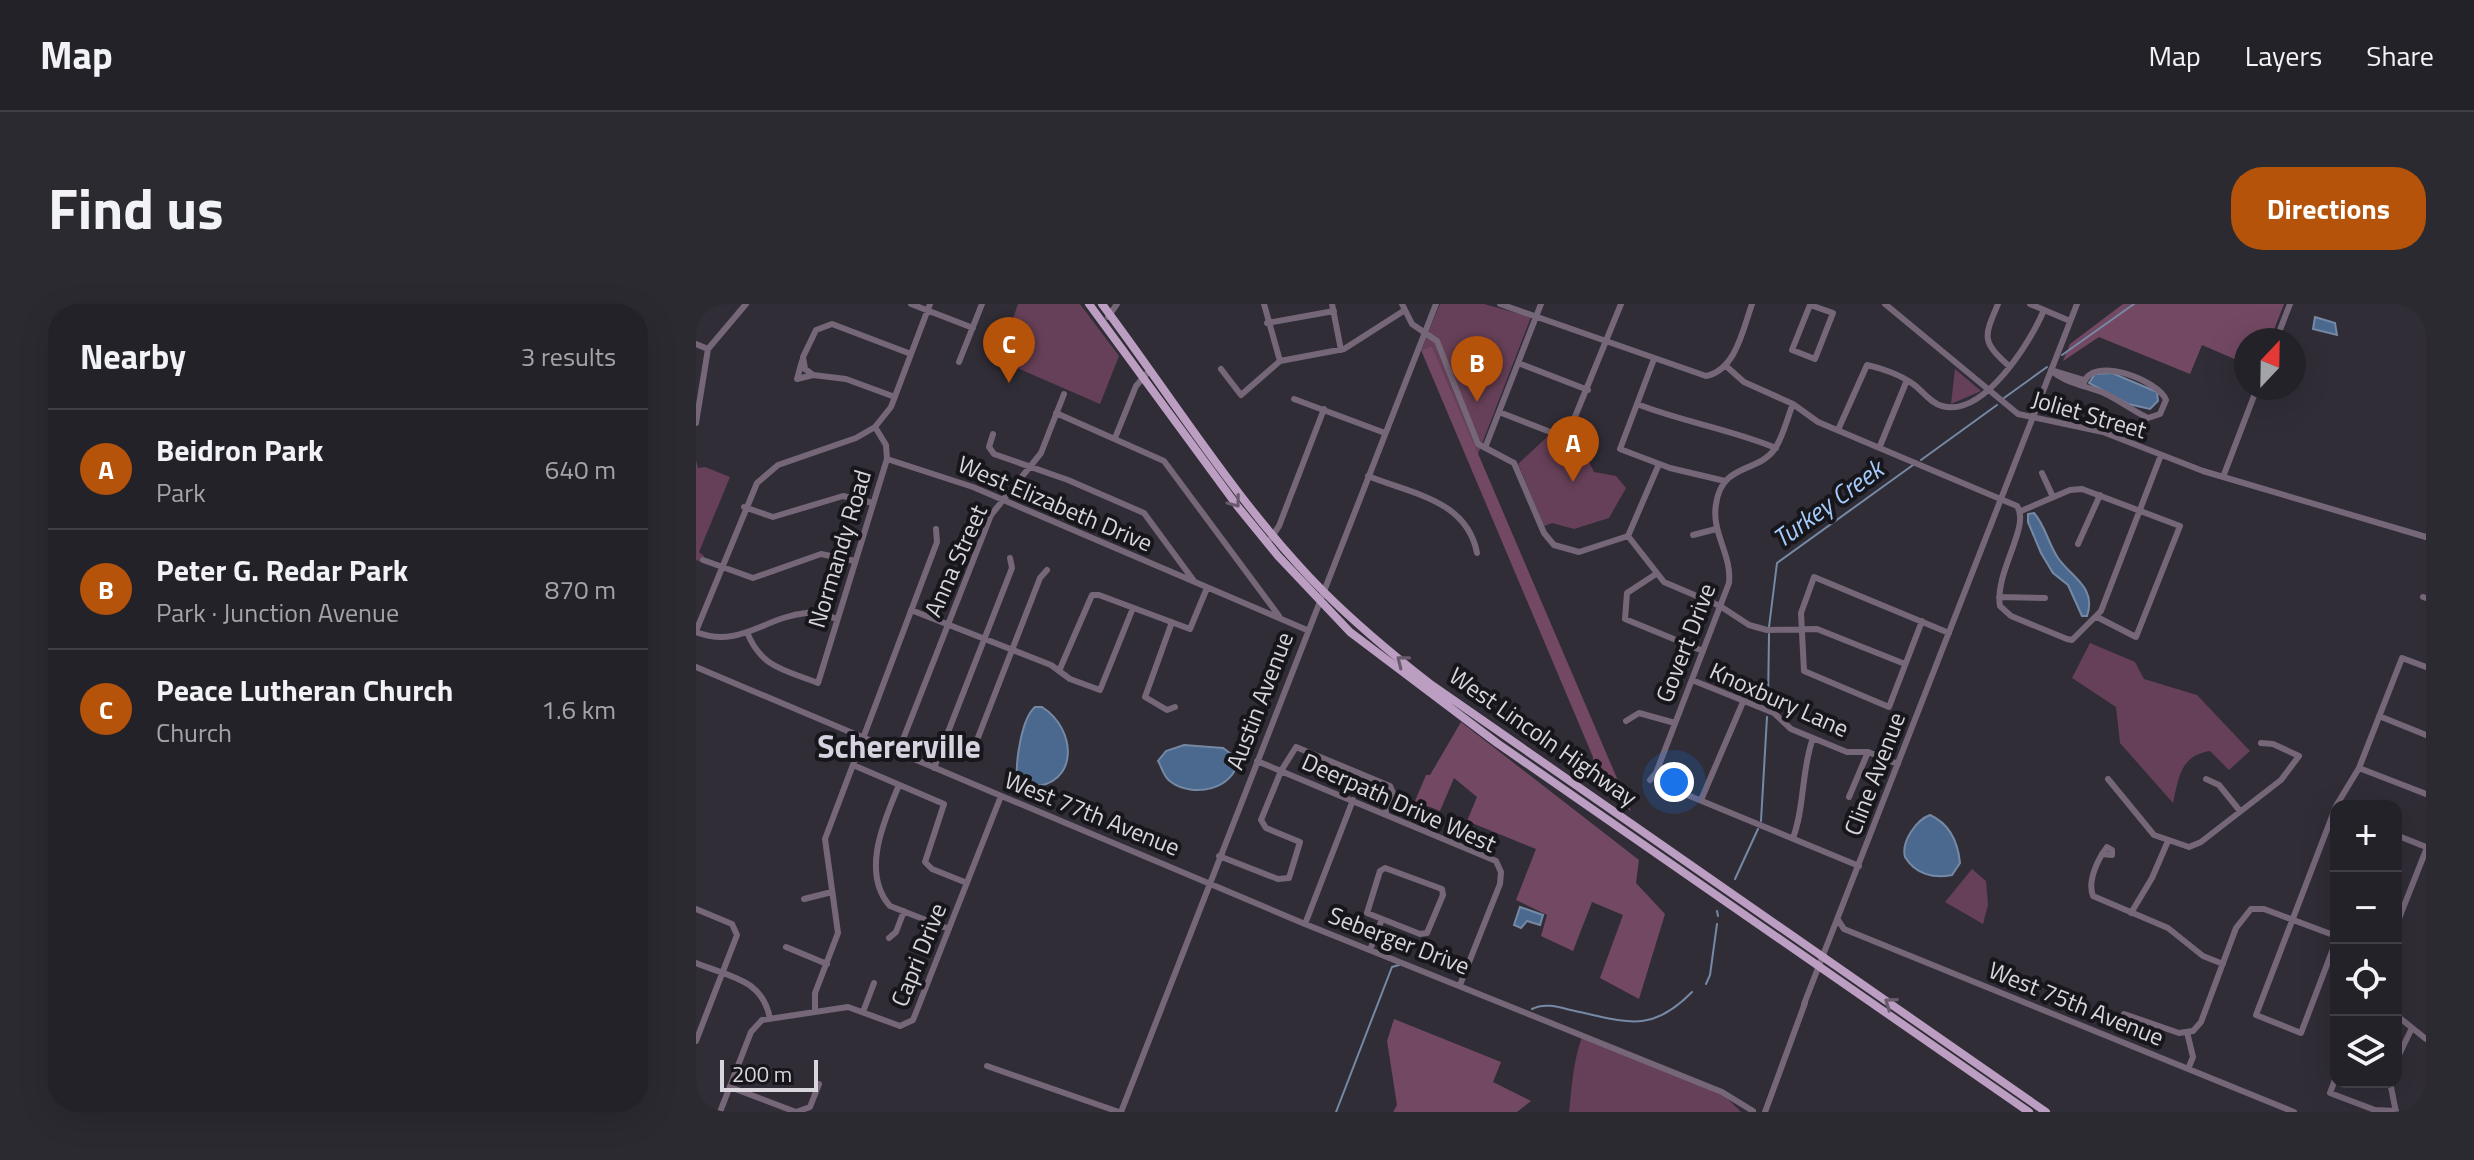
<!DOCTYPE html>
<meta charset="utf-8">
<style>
:root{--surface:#242229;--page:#2c2a31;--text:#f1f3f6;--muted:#a3a4a8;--line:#413f46;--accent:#b45309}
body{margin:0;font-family:"Titillium Web",sans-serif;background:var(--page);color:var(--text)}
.controls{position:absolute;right:24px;bottom:24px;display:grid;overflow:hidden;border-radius:16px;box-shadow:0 8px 32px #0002}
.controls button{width:72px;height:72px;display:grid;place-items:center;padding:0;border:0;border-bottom:2px solid var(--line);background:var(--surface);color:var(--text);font:40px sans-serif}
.compass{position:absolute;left:1538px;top:24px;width:72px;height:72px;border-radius:50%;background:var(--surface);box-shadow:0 8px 32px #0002;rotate:22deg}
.scale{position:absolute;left:24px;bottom:20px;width:98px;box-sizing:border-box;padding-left:8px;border:4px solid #d8d6dc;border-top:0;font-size:22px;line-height:28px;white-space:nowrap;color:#d8d6dc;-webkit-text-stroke:6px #17161b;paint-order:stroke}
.you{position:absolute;left:978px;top:478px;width:28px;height:28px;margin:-20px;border:6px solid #fff;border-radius:50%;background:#1a73e8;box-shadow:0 0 0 12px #1a73e833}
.badge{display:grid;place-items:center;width:52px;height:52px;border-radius:50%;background:var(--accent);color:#fff;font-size:26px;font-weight:700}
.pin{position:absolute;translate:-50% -66px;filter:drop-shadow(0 2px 4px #0008)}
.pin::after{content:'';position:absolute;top:42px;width:28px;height:24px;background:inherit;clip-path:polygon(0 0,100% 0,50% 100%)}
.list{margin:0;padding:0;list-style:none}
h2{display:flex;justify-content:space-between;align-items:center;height:104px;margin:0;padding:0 32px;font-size:34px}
h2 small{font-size:26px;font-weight:400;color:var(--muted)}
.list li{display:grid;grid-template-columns:52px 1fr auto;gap:24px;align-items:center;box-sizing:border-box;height:120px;padding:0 32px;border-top:2px solid var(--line)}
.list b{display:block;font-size:30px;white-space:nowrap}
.list p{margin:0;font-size:26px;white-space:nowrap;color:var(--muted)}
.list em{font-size:26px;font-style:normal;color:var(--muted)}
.icon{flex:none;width:44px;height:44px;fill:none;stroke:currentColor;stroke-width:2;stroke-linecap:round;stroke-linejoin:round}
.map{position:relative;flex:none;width:1730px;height:808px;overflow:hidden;border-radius:32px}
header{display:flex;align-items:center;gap:48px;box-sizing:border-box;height:112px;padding:0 40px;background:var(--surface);border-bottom:2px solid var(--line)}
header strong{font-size:38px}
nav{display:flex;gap:44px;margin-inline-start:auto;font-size:28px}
.intro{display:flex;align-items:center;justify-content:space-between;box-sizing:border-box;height:192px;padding:0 48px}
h1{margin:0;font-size:56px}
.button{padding:20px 36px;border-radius:32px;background:var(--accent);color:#fff;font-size:28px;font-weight:700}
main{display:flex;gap:48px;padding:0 48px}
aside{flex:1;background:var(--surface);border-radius:32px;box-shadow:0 8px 32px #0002}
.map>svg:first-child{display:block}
.green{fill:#664058}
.forest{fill:#734863}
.water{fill:#4b688e;stroke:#7589a5;stroke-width:2}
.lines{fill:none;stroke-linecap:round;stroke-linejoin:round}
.stream{stroke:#7589a5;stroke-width:2}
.minor{stroke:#756778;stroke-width:6}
.major{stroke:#bb9ec2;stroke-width:8}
.oneway{stroke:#695a6e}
.labels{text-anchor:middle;stroke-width:8;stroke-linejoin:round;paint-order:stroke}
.street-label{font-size:24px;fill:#d8d6dc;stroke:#17161b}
.water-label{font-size:26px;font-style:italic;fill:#a5cbfc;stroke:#17161b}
.district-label{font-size:32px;font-weight:bold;fill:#d6d2df;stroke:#17161b}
</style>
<header>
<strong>Map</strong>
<nav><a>Map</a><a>Layers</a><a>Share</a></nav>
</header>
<div class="intro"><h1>Find us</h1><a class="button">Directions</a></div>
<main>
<aside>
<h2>Nearby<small>3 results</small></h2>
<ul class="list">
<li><span class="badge">A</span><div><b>Beidron Park</b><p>Park</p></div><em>640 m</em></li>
<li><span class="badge">B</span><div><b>Peter G. Redar Park</b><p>Park · Junction Avenue</p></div><em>870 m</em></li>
<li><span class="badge">C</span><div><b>Peace Lutheran Church</b><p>Church</p></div><em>1.6 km</em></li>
</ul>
</aside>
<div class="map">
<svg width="1730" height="808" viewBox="0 0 1730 808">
<rect width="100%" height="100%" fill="#302d37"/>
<!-- green -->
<path class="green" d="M322 0H384L423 52 404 100 303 56Z
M744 0H788L835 13 782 150 736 42 725 46Z
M1259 65 1285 87 1255 100Z
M851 133 887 146 898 168 920 172 930 184 913 214 878 225 856 219 848 222 822 160Z
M0 156 2 164 9 163 34 173 3 248 8 252 5 258 0 256Z
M1394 339 1439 358 1448 375 1501 391 1554 447 1533 466 1514 447C1484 452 1483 473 1477 499L1424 439 1420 403 1376 374Z
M1276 565 1290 577 1292 601 1287 620 1249 598Z
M886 733 1028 791 1045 808H873C876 782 877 758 886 733Z"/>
<!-- forest -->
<path class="forest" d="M1427 0H1588L1574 36H1550V60L1506 41 1494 70 1403 33 1367 57 1374 40Z
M736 42 935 507 899 483 897 453 725 46Z
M765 418 943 556 940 579 969 610 943 695 904 674 927 611 896 598 877 647 845 632 851 611 820 596 840 545 771 517 781 493 758 474 744 507 719 497 730 471H734Z
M698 715 805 758 797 778 835 797 821 808H697L701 801 691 737Z"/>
<!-- water -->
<path class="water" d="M1619 13 1639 19 1641 31 1617 25Z
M1416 69 1461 88 1462 97 1454 105 1432 100 1393 79 1399 70Z
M1338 209C1349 221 1352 239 1362 254 1375 273 1401 283 1391 312H1386L1372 281 1357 269 1345 249 1332 218V210Z
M346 403C381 425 384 482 333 483L321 472C320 454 326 414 339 403Z
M488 441 527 444 542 455C539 486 497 494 475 478 467 473 466 463 462 457L470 447Z
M1234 511C1254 520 1262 539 1264 559L1256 571C1238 575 1219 570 1209 553 1205 538 1220 516 1234 511Z
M824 603 847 611 844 621 831 617 825 624 818 621Z"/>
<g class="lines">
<!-- stream -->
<path class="stream" d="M1366 51 1438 0
M1308 94 1351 63
M1225 156 1301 101
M1073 323 1081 259 1217 161
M1072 401 1073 330
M1065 517 1071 413
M1039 575 1062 525
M1021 607 1022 612
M1010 680 1014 671 1021 620
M836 705C850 698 865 704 879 707 931 718 955 730 996 688
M640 808 696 663 703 661"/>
<!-- minor -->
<path class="minor" d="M215 0 277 24
M568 0 584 57
M636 0 645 46
M706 0 716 20 741 37 782 140 818 159 848 229 858 241 883 248 932 232
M804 0 1010 72C1040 66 1047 25 1056 0
M1189 0 1322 110 1407 128 1507 167 1730 233
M1302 0C1288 33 1285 37 1313 62
M1334 0 1374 17
M1114 1 1137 9 1119 55 1096 46Z
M412 13 421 0
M571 19 638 7
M1580 36 1594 0
M0 40 12 45
M12 45 50 0
M958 55 924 145 974 164 1029 177
M106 57 101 75 117 71
M263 58 286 0
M822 59 892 86
M1030 62 1048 78 1097 100 1122 118 1321 202C1335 222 1298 269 1304 302L1315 312 1371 335 1376 336 1405 307 1465 151
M525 65 545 91 584 57 648 45 709 6
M1355 66C1368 79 1391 82 1408 89 1423 96 1437 107 1452 114L1464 110 1470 96C1463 77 1395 49 1387 81
M1355 66 1388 76
M199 93 150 75 117 71 109 65 107 53 120 26 136 20 215 50
M598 95 689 129
M941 100C987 118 1034 125 1080 144
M803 108 857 129 874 125 925 0
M360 109 468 157 583 312
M0 119 12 45
M1142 126 1171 61C1185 64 1205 71 1217 80 1227 87 1234 99 1246 102 1288 114 1335 37 1348 6
M297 130 293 143 298 150 372 176 448 209 498 277
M419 134 440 82 453 67
M1184 142 1211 76
M789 144 845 0
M191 155 277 183 611 326
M1346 169 1357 193
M672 172C716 190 771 196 781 249
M1527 173 1561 84
M48 203 77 213 147 192 177 199
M1325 207 1374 186 1386 185 1484 222 1440 333 1401 313
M997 231 1020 225
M932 232 968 278 1024 302 1053 321 1071 326 1121 325 1209 360
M932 232 963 160
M575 234 583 222 628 105
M1382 240 1404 191
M7 256 57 274 125 250 159 257
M960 270 931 289 929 315 1007 347
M1303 293 1349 294
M1727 293 1730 294
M215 306 355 361 374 375 404 386 437 304
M1226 317 1193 403 1108 367 1105 309 1118 273 1253 329
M476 318 449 393 471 406 479 403
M0 327 61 179 82 161 160 134 179 123 195 103 234 0
M0 328C43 345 69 313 110 309 121 307 131 312 141 315
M51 328C65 364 89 366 122 379L191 155 190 141 179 123
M0 363 609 620 1026 788 1057 807
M363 367 396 291H403L494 325 511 284
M996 376 1078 409 1095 425 1151 448H1172L1202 460
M1683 412 1730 431
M930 417 943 409 979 419
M250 434 271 442 281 436 344 274 351 266
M202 448 295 211 345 149 368 90
M561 457 800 557 805 568 804 580 764 681
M157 461 248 500 229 558 236 565 271 579
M238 464 316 264 314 254
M1663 464 1730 490
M1412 475 1458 531 1493 543 1505 538 1585 476 1603 452 1577 440 1565 439
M1510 475 1523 481 1544 507
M954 476 960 469 1033 279C1036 250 1015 229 1020 200 1026 159 1061 169 1078 146 1087 134 1091 114 1097 100
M203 481C189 515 164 568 194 602L253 625
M984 488 1163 562
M1153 493 1172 448
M1005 496 1047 398
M1640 502 1560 711 1605 729 1640 637
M1640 502 1663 464 1706 354 1730 363
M1700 531 1730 543
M1097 534C1109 502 1105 467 1117 434
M1406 550 1416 551V546L1411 543C1402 555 1391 577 1397 592L1472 624 1507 652 1527 660
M523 552 582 575 593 574 604 538 570 524 565 516 585 467 600 443 694 482 697 489 689 510
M689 564 746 585 747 591 731 629 724 630 671 609 684 567Z
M108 595 136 588
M0 605 36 620 41 631 0 737
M1435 609 1456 574 1472 537
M1142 616 1148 625 1598 808
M609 620 657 496
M1700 622 1730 546
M193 634 200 628 208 607
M90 643 131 660
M674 646 686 615
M0 659C34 673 67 675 74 715
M1108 700 1381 0
M119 707V689L142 629 129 535 241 238 240 225
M167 708 178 679
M1428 710 1483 729 1497 727 1505 718 1540 624 1555 605H1568L1640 632
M1700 711 1730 735
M1491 728 1497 753 1492 765
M1700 757 1715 726
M291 762 423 808
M1640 773 1634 789 1679 806 1700 807
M1694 778 1700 808
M34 783 100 808 114 803 123 780
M24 808 55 728 66 716 152 703 204 722 217 716 305 492
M425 808 740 0
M1069 808 1109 699"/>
<!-- major -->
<path class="major" d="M393 0 542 203 582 252 654 328 801 439 1333 808
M406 0C478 96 542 201 627 287 660 320 696 350 733 379L1350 808"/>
</g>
<!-- one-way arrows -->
<defs><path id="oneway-chevron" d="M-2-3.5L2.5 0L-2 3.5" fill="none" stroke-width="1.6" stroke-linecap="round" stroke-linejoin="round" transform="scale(2)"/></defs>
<g class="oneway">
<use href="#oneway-chevron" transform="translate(539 198) rotate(53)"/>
<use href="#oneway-chevron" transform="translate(706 357) rotate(-142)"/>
<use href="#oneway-chevron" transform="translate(1194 699) rotate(-145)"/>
</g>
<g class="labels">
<!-- street labels -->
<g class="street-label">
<text transform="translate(1393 111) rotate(16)" y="8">Joliet Street</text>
<text transform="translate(359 200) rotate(23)" y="8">West Elizabeth Drive</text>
<text transform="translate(144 245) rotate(-73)" y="8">Normandy Road</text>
<text transform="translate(260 257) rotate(-66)" y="8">Anna Street</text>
<text transform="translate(990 339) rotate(-69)" y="8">Govert Drive</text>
<text transform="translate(1083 396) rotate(24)" y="8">Knoxbury Lane</text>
<text transform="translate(564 397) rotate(-69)" y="8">Austin Avenue</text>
<text transform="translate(847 433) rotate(35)" y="8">West Lincoln Highway</text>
<text transform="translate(1179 470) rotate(-69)" y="8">Cline Avenue</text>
<text transform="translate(703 499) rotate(24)" y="8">Deerpath Drive West</text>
<text transform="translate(396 510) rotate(22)" y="8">West 77th Avenue</text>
<text transform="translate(703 637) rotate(21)" y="8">Seberger Drive</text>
<text transform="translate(223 651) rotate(-68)" y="8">Capri Drive</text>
<text transform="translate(1380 700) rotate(22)" y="8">West 75th Avenue</text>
</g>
<!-- water labels -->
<g class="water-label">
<text transform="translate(1132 200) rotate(-36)" y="9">Turkey Creek</text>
</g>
<!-- district labels -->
<g class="district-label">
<text x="203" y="454">Schererville</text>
</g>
</g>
</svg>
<div class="controls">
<button>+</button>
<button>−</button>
<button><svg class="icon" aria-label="locate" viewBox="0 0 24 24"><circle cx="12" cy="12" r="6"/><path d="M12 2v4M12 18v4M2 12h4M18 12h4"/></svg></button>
<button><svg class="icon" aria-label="layers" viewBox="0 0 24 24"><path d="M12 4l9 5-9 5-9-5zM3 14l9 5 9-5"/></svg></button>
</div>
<svg class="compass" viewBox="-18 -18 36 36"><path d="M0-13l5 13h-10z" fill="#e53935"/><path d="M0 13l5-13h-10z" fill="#a3a4a8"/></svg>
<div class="scale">200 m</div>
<div class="you"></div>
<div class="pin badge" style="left:877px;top:178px">A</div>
<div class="pin badge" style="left:781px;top:98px">B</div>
<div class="pin badge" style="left:313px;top:79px">C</div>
</div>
</main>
